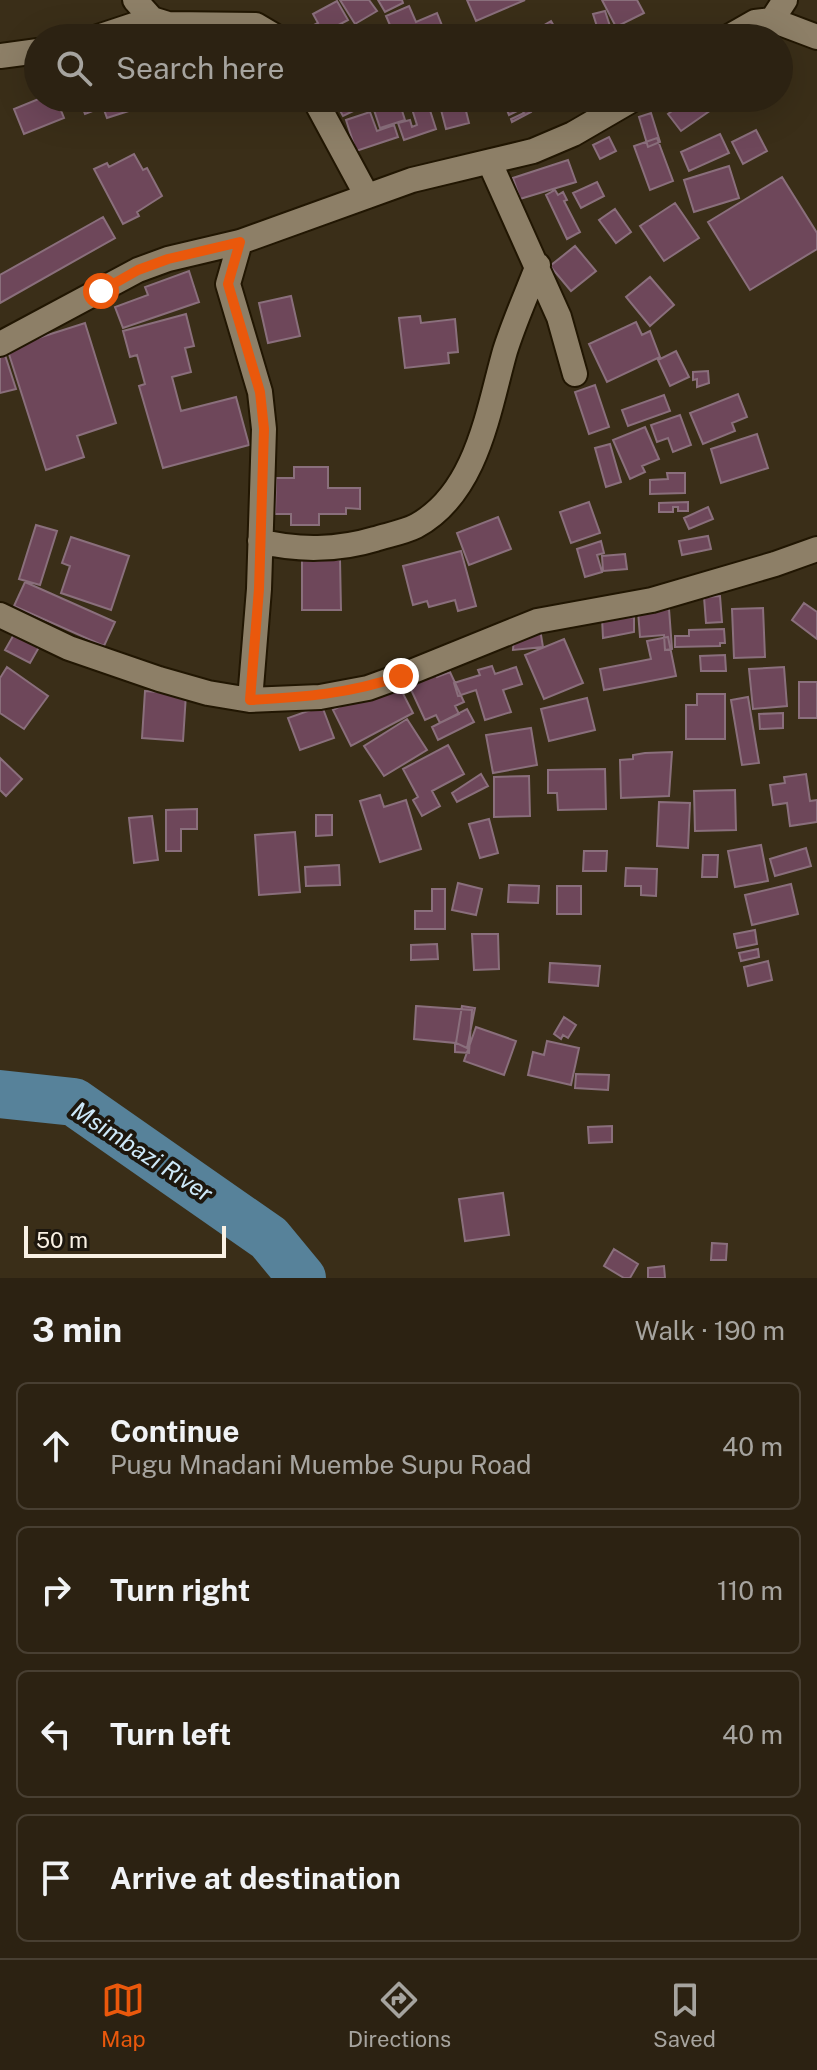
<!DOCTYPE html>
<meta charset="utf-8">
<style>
:root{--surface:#2c2212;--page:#342a1b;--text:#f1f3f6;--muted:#a6a49f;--line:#483f32;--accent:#ea580c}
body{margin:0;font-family:"Public Sans",sans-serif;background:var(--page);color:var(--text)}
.scale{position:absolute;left:24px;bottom:20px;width:202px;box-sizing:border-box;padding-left:8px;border:4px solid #f9f1e4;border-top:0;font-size:22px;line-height:28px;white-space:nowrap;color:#f9f1e4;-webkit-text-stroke:6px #1d170e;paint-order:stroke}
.stop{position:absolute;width:24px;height:24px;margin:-18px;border:6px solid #ea580c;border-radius:50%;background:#fff}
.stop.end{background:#ea580c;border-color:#fff;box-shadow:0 2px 8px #0008}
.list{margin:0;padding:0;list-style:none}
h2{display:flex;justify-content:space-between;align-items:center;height:104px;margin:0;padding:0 32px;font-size:34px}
h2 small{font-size:26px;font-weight:400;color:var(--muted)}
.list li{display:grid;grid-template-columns:52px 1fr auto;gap:24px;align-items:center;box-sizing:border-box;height:128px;margin:0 16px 16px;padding:0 16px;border:2px solid var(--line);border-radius:12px}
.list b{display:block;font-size:30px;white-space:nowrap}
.list p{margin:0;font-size:26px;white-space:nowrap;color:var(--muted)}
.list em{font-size:26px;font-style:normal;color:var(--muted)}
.icon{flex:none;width:44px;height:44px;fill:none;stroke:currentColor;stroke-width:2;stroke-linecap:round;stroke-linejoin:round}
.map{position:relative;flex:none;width:817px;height:1278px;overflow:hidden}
.search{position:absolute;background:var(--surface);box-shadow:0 8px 32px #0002;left:24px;right:24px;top:24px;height:88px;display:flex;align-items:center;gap:20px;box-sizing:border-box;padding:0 28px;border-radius:44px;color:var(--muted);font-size:30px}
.sheet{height:680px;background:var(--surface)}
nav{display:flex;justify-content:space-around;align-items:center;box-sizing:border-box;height:112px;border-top:2px solid var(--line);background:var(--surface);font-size:22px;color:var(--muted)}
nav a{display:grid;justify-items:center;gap:4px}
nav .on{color:var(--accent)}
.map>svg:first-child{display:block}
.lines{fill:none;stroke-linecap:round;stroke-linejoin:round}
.river{stroke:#57829a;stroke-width:48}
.building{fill:#6e475a;stroke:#8a6f7c;stroke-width:2}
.street-casing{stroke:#211602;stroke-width:28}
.street{stroke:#8d7f67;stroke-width:24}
.route{stroke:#ea580c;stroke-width:10}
.labels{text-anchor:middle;stroke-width:8;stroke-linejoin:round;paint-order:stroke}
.water-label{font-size:24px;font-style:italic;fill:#cee9f9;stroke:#1d170e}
</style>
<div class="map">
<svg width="817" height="1278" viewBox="0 0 817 1278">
<rect width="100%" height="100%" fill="#3a2e18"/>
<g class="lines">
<!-- river -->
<path class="river" d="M0 1094 74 1102 269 1238 302 1278"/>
</g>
<!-- building -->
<path class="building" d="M340 0H369L377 11 355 24Z
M378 0H402L403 3 385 12Z
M467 0H525L476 21Z
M602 0H637L644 13 616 27Z
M337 1 348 20 314 38 308 28 318 23 313 14Z
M409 6 416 22 437 13 447 38H378L393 32 386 16Z
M605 11 611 29 599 33 593 14Z
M551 21 561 38H545L539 28Z
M41 98H56L64 118 24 134 14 109Z
M79 98H138L141 107 107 118 103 107 85 114Z
M333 98H360L364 106 343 116Z
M370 98H398L405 120 380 128Z
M507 98H526L531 112 512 122 511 119 524 113 521 109 509 115 503 100Z
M690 98H702L711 110 681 131 668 114Z
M463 99 469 123 446 129 440 106Z
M428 104 436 129 404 140 398 123 410 120 412 127 417 125 412 109Z
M370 112 377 131 394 125 398 137 356 151 346 120Z
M651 113 660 142 648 147 639 117Z
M756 130 767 151 743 164 732 142Z
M720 134 729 153 689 171 681 152Z
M609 137 616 151 600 159 593 145Z
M657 138 673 181 650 190 634 146Z
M134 154 143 170 147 168 162 196 137 212 139 216 123 224 94 169 107 163 109 167Z
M568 160 576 182 520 199 513 178Z
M729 166 739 198 694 212 684 180Z
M782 177 817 233V249L750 290 708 222Z
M597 182 604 196 581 208 573 193Z
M555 190 558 195 563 192 567 200 564 201 580 232 567 239 546 195Z
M675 203 699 238 664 261 640 226Z
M615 209 631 232 616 243 599 220Z
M103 217 115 238 0 303V275Z
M575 246 596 271 571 291 550 266Z
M189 271 199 302 123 328 115 307 148 295 145 287Z
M650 277 674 305 650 326 626 297Z
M291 296 300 336 268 343 259 303Z
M186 314 194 346 185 348 191 372 172 377 181 411 236 397 249 445 163 468 139 386 145 384 137 355 130 357 123 331Z
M420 316 421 323 455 319 458 352 448 353 449 363 405 368 399 318Z
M636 322 642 335 650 331 660 357 607 382 589 344Z
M85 323 116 423 77 436 84 457 46 470 7 348Z
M676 351 689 377 670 386 658 360Z
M5 355 16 389 0 393V357Z
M708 371 709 383 697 387V379L693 380V372Z
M595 385 609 427 589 434 575 392Z
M738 394 747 417 732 423 735 431 703 444 690 413Z
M664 395 670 411 628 426 622 410Z
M680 415 691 445 673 452 668 438 657 442 651 425Z
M645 427 659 459 642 466 645 472 630 479 613 440Z
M757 434 768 468 721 483 711 449Z
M610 444 621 482 606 487 595 448Z
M294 467H328V488H360V509L346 508V514H319V525H291V514H275L276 478H294Z
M667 473H685V493L650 494V480L668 479Z
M589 502 600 533 571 543 560 512Z
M688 502V511H678V507H673V512H659V503Z
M708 507 713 519 689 529 684 518Z
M498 517 511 549 469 565 457 533Z
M36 525 57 531 40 585 19 579Z
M708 536 711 549 682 555 679 541Z
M71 537 129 556 111 610 61 593 70 566 62 563Z
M601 541 604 553 597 555 602 572 585 577 577 549Z
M461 551 476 606 458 611 455 600 429 607 427 601 413 605 403 566Z
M302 553H327V560H340L341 610H302Z
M625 554 627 569 603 571 602 556Z
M25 582 115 622 104 646 14 606Z
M720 596 722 622 706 623 704 597Z
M804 603 817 612V639L792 620Z
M763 608 765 657 734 658 732 609Z
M669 609 672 649 665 650 664 635 640 637 638 611Z
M634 617V632L603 638 602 618Z
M17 629 42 642 30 663 5 650Z
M540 629 543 647 513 650 514 637Z
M724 629 725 643H720V646L675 647V636H689V630Z
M668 637 676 676 604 690 600 669 651 659 647 641Z
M564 639 583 683 544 699 525 655Z
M725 655 726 671H701L700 656Z
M492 666 495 674 516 667 522 684 503 690 511 712 485 720 476 690 458 696 454 683 480 675 478 670Z
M7 667 48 696 24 729 0 713V678Z
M784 667 787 706 753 709 749 669Z
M434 669 437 677 450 672 464 702 455 706 459 714 440 723 436 715 425 720 407 681Z
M396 680 413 713 351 746 333 710 366 692 371 700 382 694Z
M799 682H817V718H799Z
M145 691 186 694 183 741 142 738Z
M697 694H725V739H686V705H697Z
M748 697 759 763 742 765 731 700Z
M587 698 595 730 549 741 541 709Z
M322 706 334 738 300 750 288 718Z
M467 709 474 722 438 740 432 727Z
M783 713V728L760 729 759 714Z
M407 719 427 750 384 776 364 746Z
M531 728 537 765 493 773 486 735Z
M448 745 464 774 432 791 440 806 422 816 413 800 418 797 403 769Z
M672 752 669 796 621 798 620 760 633 759V755L645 753Z
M0 758 22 779 6 796 0 790Z
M605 769 606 809 558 810 557 793H548V770Z
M481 774 488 786 457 802 452 793Z
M806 774 810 801 817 800V822L790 826 787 803 773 805 770 785 785 783 784 777Z
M529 776 530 816 494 817V777Z
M735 790 736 830 695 831 694 791Z
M380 795 384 807 406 800 421 849 380 862 360 801Z
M659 802 690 803 688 848 657 846Z
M197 809V829H181V851H166V810Z
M316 815H332V835L316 836Z
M152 816 158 860 134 863 129 818Z
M489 819 498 853 480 858 469 824Z
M295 832 300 892 259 895 255 835Z
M761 845 768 881 735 887 728 851Z
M806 848 811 866 775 876 770 859Z
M584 851H607L606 871H583Z
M703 855H718L717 877H702Z
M339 865 340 885 306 886 305 867Z
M626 868 657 869 656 896 641 895V886H625Z
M458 883 482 889 476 915 452 910Z
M791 884 798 914 752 925 745 895Z
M509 885 539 886 538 903 508 902Z
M557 886H581V914H557Z
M432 889H445V929H415V911H432Z
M755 930 757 944 737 948 734 934Z
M472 934H498L499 969 474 970Z
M437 944 438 959 411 960V945Z
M758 949 759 957 741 961 739 953Z
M768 961 772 980 748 986 744 967Z
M550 963 600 966 598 986 549 982Z
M416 1006 472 1010 469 1053 455 1052V1043L414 1039Z
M462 1006 475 1008 467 1048 456 1043Z
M564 1017 576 1025 568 1038 563 1035 561 1039 554 1034Z
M476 1027 516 1041 504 1075 464 1061Z
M547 1041 579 1048 571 1085 528 1075 533 1052 544 1055Z
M576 1074 609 1075 608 1090 575 1088Z
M612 1126V1142L589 1143 588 1127Z
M503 1193 509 1235 465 1241 459 1199Z
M712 1243 727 1244 726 1260H711Z
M614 1249 638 1264 630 1278H624L604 1266Z
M664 1266 665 1278H648V1268Z"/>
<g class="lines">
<defs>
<path id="street" d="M135 0 152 19 168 24 256 25 278 38
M772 20 817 37
M95 38 152 19
M727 38 755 22 772 20 785 0
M0 56 38 51
M314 98 367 196
M490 163 559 317 575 374
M240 242 228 284 260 392 264 429 259 589 250 700
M0 344 138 270 168 259 240 242 412 180 533 151 573 134 635 98
M260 541C297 551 339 550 375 539 388 535 404 532 416 526 477 493 488 411 505 351 514 322 527 294 538 265
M0 615 69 648 159 679 208 693 250 700 320 697 368 688 401 676 537 621 652 600 775 564 817 549"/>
</defs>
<!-- street casing -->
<use href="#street" class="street-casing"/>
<!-- street -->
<use href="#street" class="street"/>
</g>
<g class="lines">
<!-- route -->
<path class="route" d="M101 291 138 270 168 259 240 242 228 284 260 392 264 429 259 589 250 700C304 697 349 694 401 676"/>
</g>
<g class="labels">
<!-- water labels -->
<g class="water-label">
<text transform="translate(142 1152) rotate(33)" y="8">Msimbazi River</text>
</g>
</g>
</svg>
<div class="scale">50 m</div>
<div class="stop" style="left:101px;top:291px"></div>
<div class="stop end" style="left:401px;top:676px"></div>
<div class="search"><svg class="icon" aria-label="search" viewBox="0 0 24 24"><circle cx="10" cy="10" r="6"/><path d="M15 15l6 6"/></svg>Search here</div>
</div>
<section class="sheet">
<h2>3 min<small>Walk · 190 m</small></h2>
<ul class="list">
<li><svg class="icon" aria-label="ahead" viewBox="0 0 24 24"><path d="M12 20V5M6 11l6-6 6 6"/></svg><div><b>Continue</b><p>Pugu Mnadani Muembe Supu Road</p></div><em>40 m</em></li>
<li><svg class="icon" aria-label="right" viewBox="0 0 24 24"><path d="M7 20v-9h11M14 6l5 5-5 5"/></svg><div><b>Turn right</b></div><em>110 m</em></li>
<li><svg class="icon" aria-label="left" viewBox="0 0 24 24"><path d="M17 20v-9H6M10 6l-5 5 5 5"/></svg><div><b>Turn left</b></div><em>40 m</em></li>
<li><svg class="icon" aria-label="arrive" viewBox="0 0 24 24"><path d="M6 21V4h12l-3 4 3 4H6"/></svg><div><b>Arrive at destination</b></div></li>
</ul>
</section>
<nav>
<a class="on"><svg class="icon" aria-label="map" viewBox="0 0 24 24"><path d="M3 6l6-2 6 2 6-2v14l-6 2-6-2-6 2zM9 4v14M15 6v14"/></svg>Map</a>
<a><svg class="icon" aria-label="directions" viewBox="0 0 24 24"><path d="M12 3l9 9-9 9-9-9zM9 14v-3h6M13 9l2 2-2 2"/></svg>Directions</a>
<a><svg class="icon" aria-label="saved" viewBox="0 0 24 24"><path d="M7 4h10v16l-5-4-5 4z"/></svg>Saved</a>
</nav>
